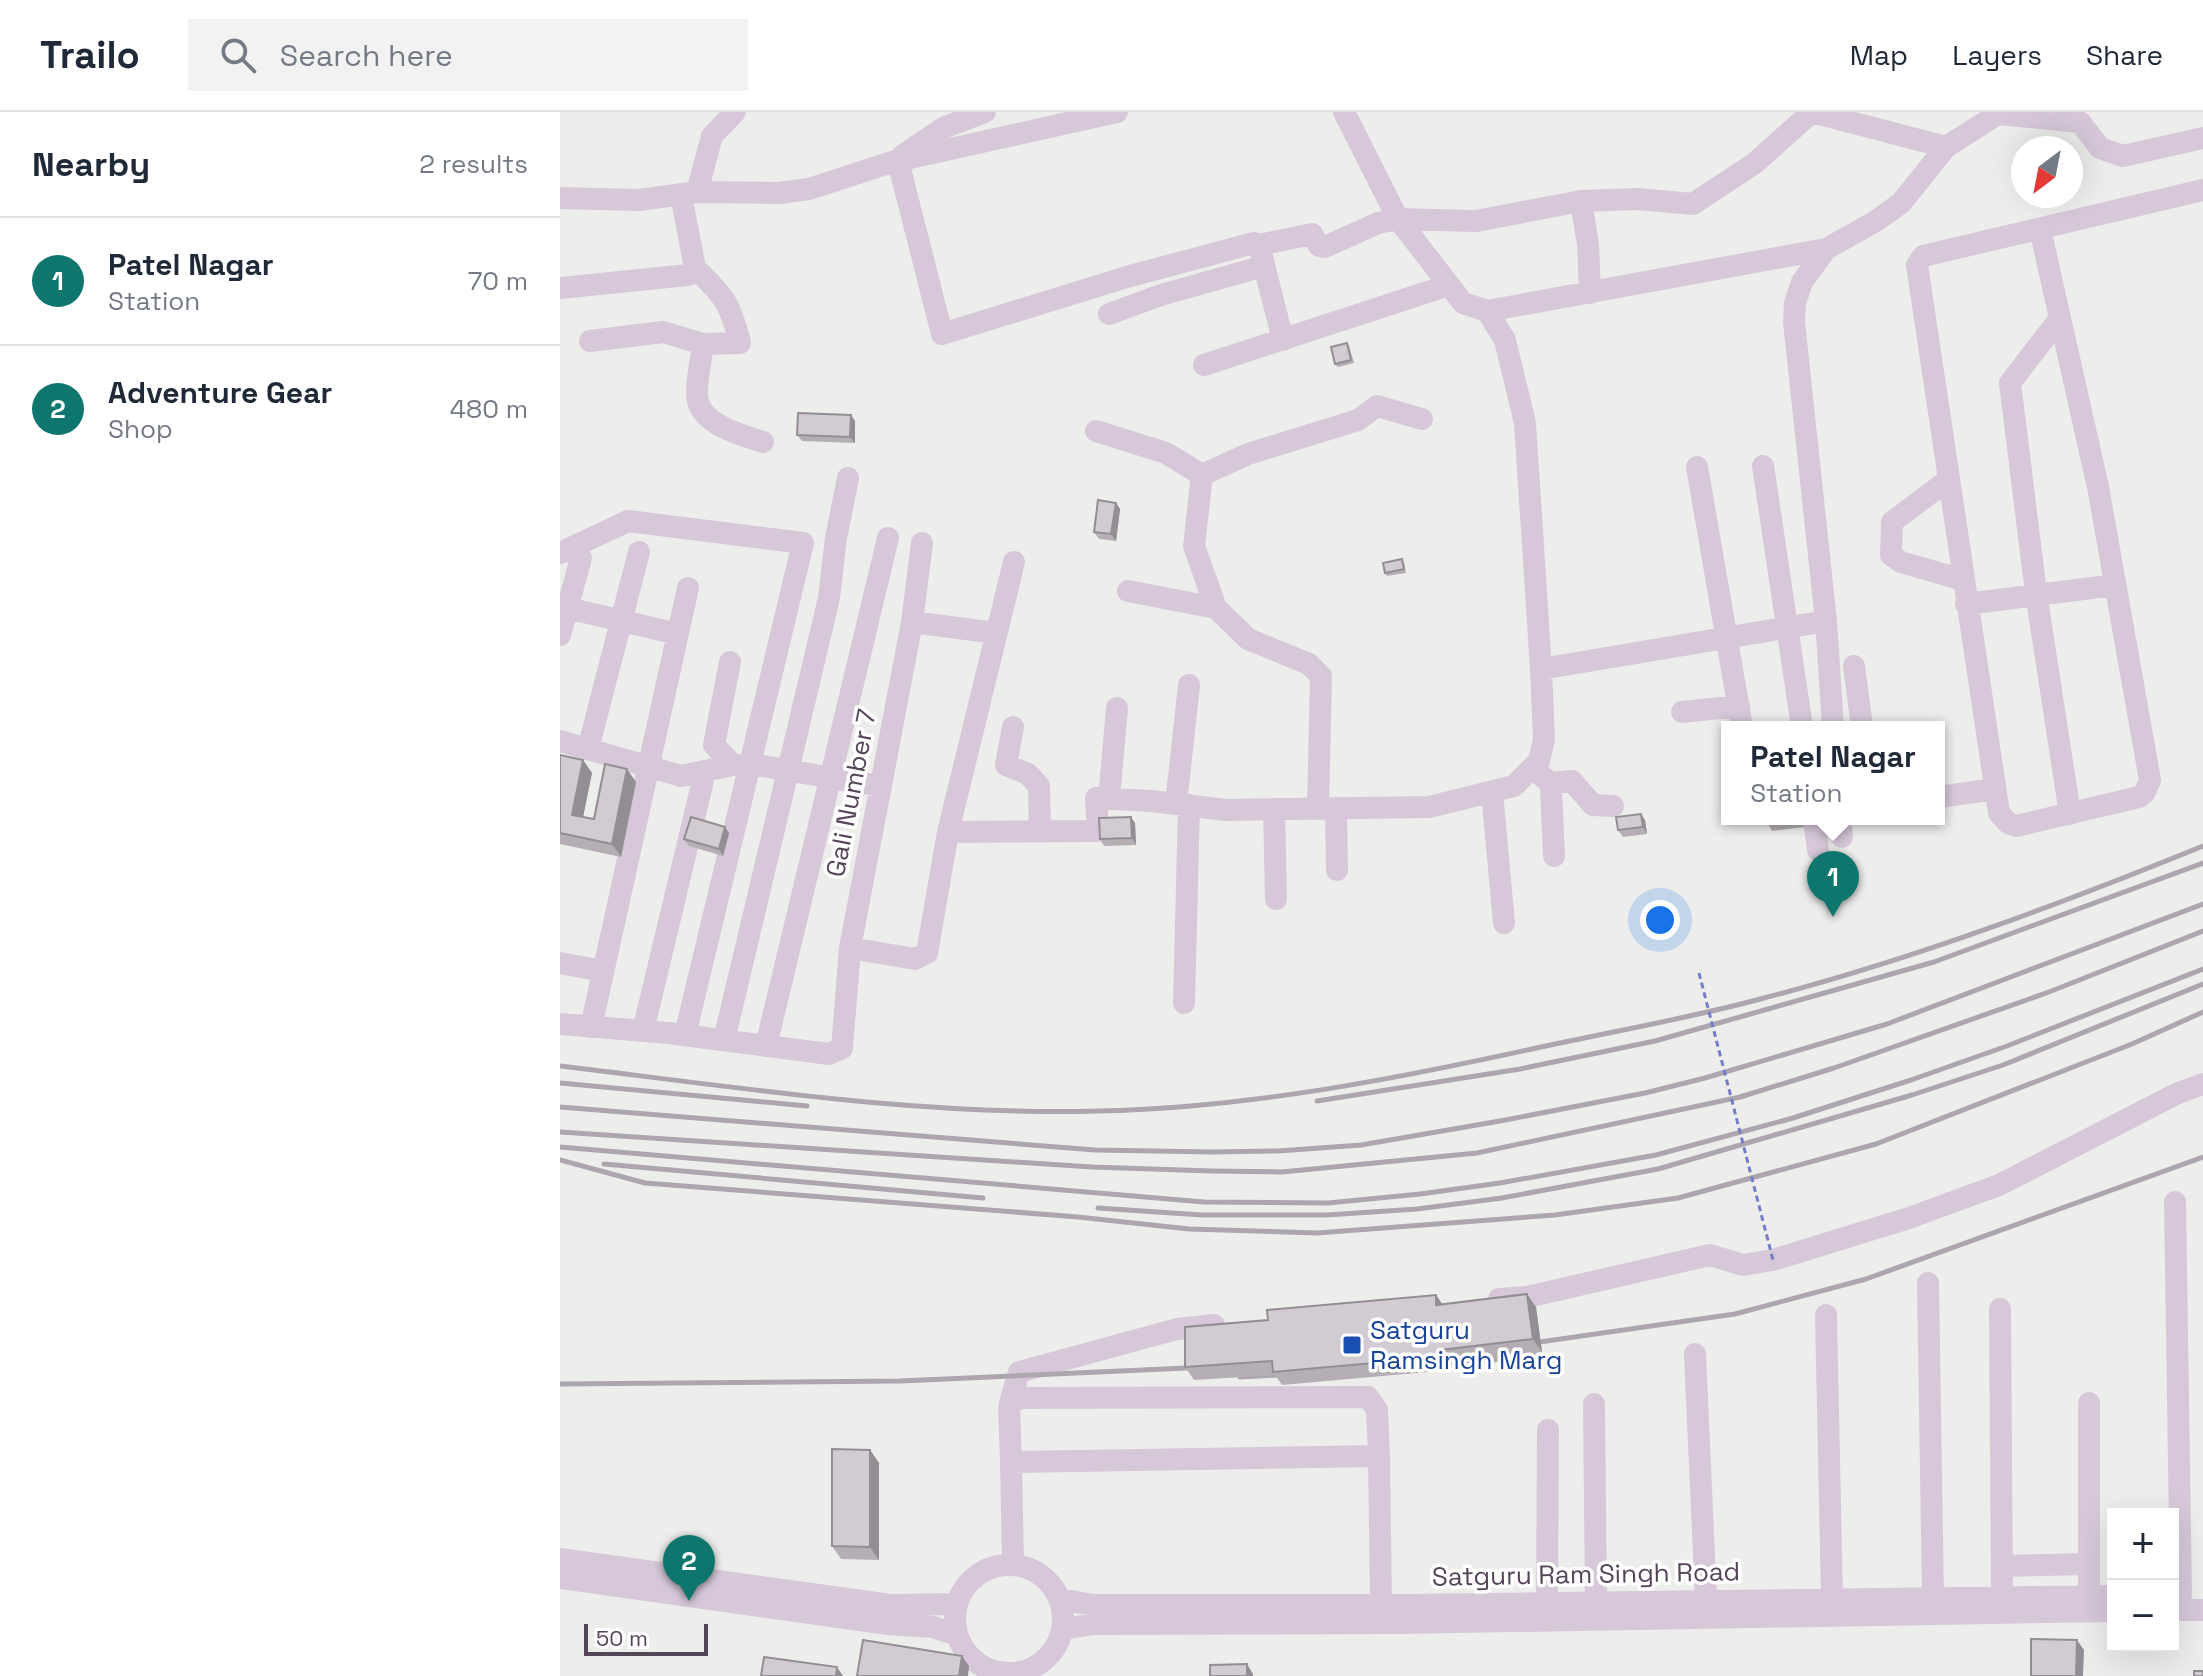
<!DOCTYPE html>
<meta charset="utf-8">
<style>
:root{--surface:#fff;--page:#f2f2f3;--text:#1f2937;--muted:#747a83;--line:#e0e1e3;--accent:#0f766e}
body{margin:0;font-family:"Space Grotesk",sans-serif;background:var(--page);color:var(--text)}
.controls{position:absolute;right:24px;bottom:24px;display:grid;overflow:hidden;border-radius:0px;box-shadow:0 8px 32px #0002}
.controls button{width:72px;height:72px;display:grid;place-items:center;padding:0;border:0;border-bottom:2px solid var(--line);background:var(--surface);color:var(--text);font:40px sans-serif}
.compass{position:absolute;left:1451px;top:24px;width:72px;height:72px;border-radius:50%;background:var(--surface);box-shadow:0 8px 32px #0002;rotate:212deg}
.scale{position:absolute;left:24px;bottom:20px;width:124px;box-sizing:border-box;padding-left:8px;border:4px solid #554558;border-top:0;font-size:22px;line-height:28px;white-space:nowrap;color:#554558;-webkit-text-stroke:6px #fff;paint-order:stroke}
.you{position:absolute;left:1100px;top:808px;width:28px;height:28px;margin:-20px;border:6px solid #fff;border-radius:50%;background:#1a73e8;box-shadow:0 0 0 12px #1a73e833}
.badge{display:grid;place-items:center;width:52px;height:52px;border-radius:50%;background:var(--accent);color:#fff;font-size:26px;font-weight:700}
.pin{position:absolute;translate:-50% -66px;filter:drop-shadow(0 2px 4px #0008)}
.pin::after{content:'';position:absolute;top:42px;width:28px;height:24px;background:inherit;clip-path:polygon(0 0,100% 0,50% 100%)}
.popup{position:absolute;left:1161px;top:609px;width:224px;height:104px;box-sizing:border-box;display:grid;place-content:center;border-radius:0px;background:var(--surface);filter:drop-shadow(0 2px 6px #0005);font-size:26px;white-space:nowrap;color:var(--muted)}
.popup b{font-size:30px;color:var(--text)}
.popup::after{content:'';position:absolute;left:50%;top:100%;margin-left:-16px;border:16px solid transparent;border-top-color:var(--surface)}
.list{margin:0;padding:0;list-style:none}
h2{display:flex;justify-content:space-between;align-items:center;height:104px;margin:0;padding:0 32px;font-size:34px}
h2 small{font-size:26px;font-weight:400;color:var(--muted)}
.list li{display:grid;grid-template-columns:52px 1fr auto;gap:24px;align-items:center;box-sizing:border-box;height:128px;padding:0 32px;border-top:2px solid var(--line)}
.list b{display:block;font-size:30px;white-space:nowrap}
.list p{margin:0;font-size:26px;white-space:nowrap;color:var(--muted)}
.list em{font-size:26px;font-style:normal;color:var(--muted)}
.icon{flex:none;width:44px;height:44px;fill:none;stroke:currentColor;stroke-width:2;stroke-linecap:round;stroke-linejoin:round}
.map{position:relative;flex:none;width:1643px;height:1564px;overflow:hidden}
header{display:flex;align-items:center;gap:48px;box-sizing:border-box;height:112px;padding:0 40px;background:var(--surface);border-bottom:2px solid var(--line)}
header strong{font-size:38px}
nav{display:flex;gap:44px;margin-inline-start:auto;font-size:28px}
.search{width:560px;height:72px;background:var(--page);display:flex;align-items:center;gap:20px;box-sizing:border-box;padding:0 28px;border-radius:0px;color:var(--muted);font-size:30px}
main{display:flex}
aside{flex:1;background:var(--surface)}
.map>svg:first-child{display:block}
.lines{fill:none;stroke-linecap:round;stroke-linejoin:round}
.minor{stroke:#d6c8d9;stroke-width:22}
.rail{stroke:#aea6ae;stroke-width:5}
.path-bridge{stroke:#737ec9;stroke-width:3;stroke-dasharray:6 4;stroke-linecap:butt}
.wall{fill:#b5afb5}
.shaded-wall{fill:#938e93}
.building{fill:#d2cbd2;stroke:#938e93;stroke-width:2}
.transit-dot{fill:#1a4fb4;stroke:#fff;stroke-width:3}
.labels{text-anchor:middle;stroke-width:7;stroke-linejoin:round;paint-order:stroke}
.street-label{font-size:26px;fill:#554558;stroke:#fff}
.transit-label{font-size:26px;fill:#164399;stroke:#fff;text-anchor:start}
</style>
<header>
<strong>Trailo</strong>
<div class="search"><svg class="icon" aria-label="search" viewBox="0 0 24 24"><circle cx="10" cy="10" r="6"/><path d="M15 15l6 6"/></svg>Search here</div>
<nav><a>Map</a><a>Layers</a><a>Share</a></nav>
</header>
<main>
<aside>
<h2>Nearby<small>2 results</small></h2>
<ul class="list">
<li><span class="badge">1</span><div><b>Patel Nagar</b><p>Station</p></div><em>70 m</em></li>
<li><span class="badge">2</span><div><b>Adventure Gear</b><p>Shop</p></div><em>480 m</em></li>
</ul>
</aside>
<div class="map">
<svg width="1643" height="1564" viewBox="0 0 1643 1564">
<rect width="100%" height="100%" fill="#edeeeb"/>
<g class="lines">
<!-- minor -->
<path class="minor" d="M343 43 383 16 425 0
M338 49 382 222 570 164 694 131 699 133 723 228
M137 80 152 24 175 0
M0 86 79 88 137 80 219 81 249 77 332 50 557 0
M1021 89 1028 132 1030 181
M1480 117 1538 375 1590 668 1585 680 1579 685 1456 714 1448 711 1439 701 1357 153 1363 144 1643 78
M699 133 752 122 759 134 765 135 818 111 838 107 784 0
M0 176 128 163 135 156 121 83
M927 199 903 191 838 107 916 109 1021 89 1077 87 1133 92 1195 51 1252 0 1386 35
M549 202 601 183 704 154
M1500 206 1450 271 1476 481 1510 702
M30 229 103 220 143 232 180 231C170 191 165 185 135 156
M143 232C141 248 137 265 137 282 137 312 181 323 203 330
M644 253 889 173
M536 319 606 341 642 363 634 434 656 496 688 527 749 552 761 564 758 697
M1203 354 1242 615
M1137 355 1182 615
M642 363 688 342 798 308 817 294 862 307
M1388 368 1332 410 1331 443 1341 450 1403 468
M0 441 68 409 243 431 125 923
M568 479 656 496
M1406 492 1555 473
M7 496 118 522
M1266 509 1273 615
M352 510 436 521
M0 523 21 446
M170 550 154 633 173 653
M1294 554 1302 615
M981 557 965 311 945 228 927 199 1266 137
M1122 600 1179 594
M453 615 446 653 468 662 479 674 480 720
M0 629 121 664 173 653 191 652 320 674
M28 637 79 440
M973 656 990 671 991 676 994 744
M990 671 1012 669 1033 693 1053 694
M932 680 944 811
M1379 685 1435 677
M549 687 557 596
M616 692 629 573
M776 696 777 758
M714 697 716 787
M1254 707 1258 738
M1280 707 1282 725
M388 720 454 450
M290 836 355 847 367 841 388 720 538 719 536 686 591 689 666 698 869 695 954 674 979 649 984 627 981 557 1266 509 1234 210 1235 191 1242 170 1266 137 1316 109 1341 91 1386 35 1438 2 1520 10 1540 36 1563 44 1643 26
M0 851 43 859
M624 891 629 693
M0 912 108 921 269 942 282 936 290 836 352 510 362 431
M31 915 128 476
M83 919 145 660
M164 928 269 486 276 426 288 366
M206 934 328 426
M1615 1090 1621 1483
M1368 1171 1373 1486
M939 1187 967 1185 1150 1143 1183 1153 1213 1148 1349 1106 1439 1073 1618 981 1643 972
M1440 1197 1442 1485
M1266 1203 1272 1487
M1135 1242 1146 1488
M450 1291 459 1260 617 1217 654 1213
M1034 1292 1036 1490
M451 1350 449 1296 456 1286 808 1285 817 1298 819 1344
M0 1447 331 1493 396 1492
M453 1452 451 1350 819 1344 821 1493
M395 1507a54 54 0 1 1 108 0a54 54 0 1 1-108 0Z
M1442 1454 1529 1452
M0 1466 328 1512 373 1515 397 1523
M1529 1484V1291
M500 1487 533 1493H843L1553 1484
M987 1491 988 1318
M1613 1498H1643
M503 1517 534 1512 839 1511 1553 1499"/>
<!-- rail -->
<path class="rail" d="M0 954C178 975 359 1004 539 999 687 996 836 967 981 935 1055 919 1131 906 1204 886 1354 847 1500 792 1643 734
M0 971 247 994
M757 989 960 957 1095 929 1374 850 1643 751
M0 995 535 1038 653 1040 718 1039 801 1033 940 1009 1085 981 1145 966 1327 912 1643 792
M0 1020 532 1055 652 1059 722 1060 917 1041 1180 985 1274 956 1489 880 1643 819
M0 1035 644 1090 768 1091 860 1082 940 1071 1096 1043 1233 1006 1351 968 1447 934 1643 857
M0 1048 85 1071 518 1105 629 1117 757 1121 995 1103 1118 1086 1316 1032 1572 932 1643 900
M44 1052 423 1086
M538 1096 642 1103H767L857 1097 942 1086 1098 1057 1352 983 1443 953 1643 872
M959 1233 1175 1202 1306 1167 1643 1045
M868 1255 979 1243
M680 1265 736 1262
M0 1272 340 1269 648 1255"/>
<!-- path-bridge -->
<path class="path-bridge" d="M1139 861 1213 1148"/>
</g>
<!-- wall -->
<path class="wall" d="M787 231 789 234 794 251 778 255 775 252Z
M291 303 295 309V331L242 329 237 323Z
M556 391 560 397 556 429 539 427 534 420Z
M844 450 846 461 827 464 825 461Z
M0 643 23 648 32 661 23 705 34 707 76 670 61 745 0 732Z
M1207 707H1243L1244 715 1212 719 1208 712Z
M1085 708 1087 722 1063 725 1058 718Z
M575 711 576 733 544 734 540 727Z
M169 721 163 744 129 734 124 727Z
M967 1182 976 1195 982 1240 890 1251V1258L722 1273 715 1263 634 1268 625 1255 708 1208 876 1183 882 1192Z
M310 1338 319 1351V1448L281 1447 272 1434Z"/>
<!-- shaded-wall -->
<path class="shaded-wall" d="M291 303 295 309V331L290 325Z
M556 391 560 397 556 429 551 422Z
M23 648 32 661 21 715 12 703Z
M67 657 76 670 61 745 52 732Z
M1081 702 1085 708 1087 722 1083 715Z
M571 705 575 711 576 733 572 726Z
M165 715 169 721 163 744 159 737Z
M967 1182 976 1195 982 1240 973 1227Z
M876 1183 885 1196 876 1193Z
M881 1238 890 1251V1258L881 1245Z
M310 1338 319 1351V1448L310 1435Z
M1517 1528 1524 1538 1523 1564H1516Z
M402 1544 409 1554 408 1564H399Z
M687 1552 693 1562V1564H687Z
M277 1555 283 1564H276Z"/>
<!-- building -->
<path class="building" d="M787 231 791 248 775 252 771 235Z
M238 301 291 303 290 325 237 323Z
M538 388 556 391 551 422 534 420Z
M842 447 844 457 825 461 823 451Z
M0 643 23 648 12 703 34 707 45 652 67 657 52 732 0 721Z
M1081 702 1083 715 1058 718 1056 705Z
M131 705 165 715 159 737 124 727Z
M571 705 572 726 540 727 539 706Z
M1207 707H1240V708L1208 712Z
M967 1182 973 1227 881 1238V1245L713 1260 712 1249 625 1255V1215L708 1208 707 1198 876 1183V1193Z
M272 1337 310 1338V1435L272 1434Z
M1471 1527 1517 1528 1516 1564H1471Z
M303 1528 402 1544 399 1564H297Z
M204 1545 277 1555 276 1564H201Z
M687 1552V1564H650V1553Z
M1634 1559H1643V1564H1634Z"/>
<!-- markers -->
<rect class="transit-dot" x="782" y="1223" width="20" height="20" rx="4"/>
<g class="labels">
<!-- street labels -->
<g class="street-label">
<text transform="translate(291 681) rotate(-79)" y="9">Gali Number 7</text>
<text transform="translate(1026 1462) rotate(-1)" y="9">Satguru Ram Singh Road</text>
</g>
<!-- transit labels -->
<g class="transit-label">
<text x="810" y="1227">Satguru<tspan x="810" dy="30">Ramsingh Marg</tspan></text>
</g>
</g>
</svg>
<div class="controls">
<button>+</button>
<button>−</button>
</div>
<svg class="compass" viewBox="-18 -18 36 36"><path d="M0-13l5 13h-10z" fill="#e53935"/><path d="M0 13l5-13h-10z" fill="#747a83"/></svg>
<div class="scale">50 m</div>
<div class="you"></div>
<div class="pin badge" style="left:1273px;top:805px">1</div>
<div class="popup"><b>Patel Nagar</b>Station</div>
<div class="pin badge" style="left:129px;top:1489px">2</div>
</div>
</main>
